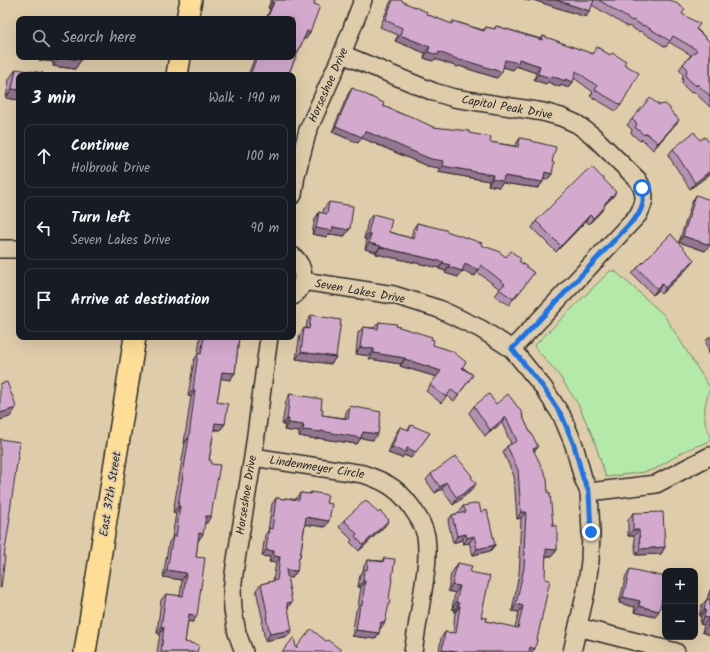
<!DOCTYPE html>
<meta charset="utf-8">
<style>
:root{--surface:#171b24;--page:#20242c;--text:#f1f3f6;--muted:#9ea1a6;--line:#363941}
body{margin:0;font-family:Kalam,sans-serif;background:var(--page);color:var(--text)}
.controls{position:absolute;right:12px;bottom:12px;display:grid;overflow:hidden;border-radius:8px;box-shadow:0 4px 16px #0002}
.controls button{width:36px;height:36px;display:grid;place-items:center;padding:0;border:0;border-bottom:1px solid var(--line);background:var(--surface);color:var(--text);font:20px sans-serif}
.stop{position:absolute;width:12px;height:12px;margin:-9px;border:3px solid #1a73e8;border-radius:50%;background:#fff}
.stop.end{background:#1a73e8;border-color:#fff;box-shadow:0 1px 4px #0008}
.list{margin:0;padding:0;list-style:none}
h2{display:flex;justify-content:space-between;align-items:center;height:52px;margin:0;padding:0 16px;font-size:17px}
h2 small{font-size:13px;font-weight:400;color:var(--muted)}
.list li{display:grid;grid-template-columns:26px 1fr auto;gap:12px;align-items:center;box-sizing:border-box;height:64px;margin:0 8px 8px;padding:0 8px;border:1px solid var(--line);border-radius:8px}
.list b{display:block;font-size:15px;white-space:nowrap}
.list p{margin:0;font-size:13px;white-space:nowrap;color:var(--muted)}
.list em{font-size:13px;font-style:normal;color:var(--muted)}
.icon{flex:none;width:22px;height:22px;fill:none;stroke:currentColor;stroke-width:2;stroke-linecap:round;stroke-linejoin:round}
.map{position:relative;flex:none;width:710px;height:652px;overflow:hidden}
.search{position:absolute;background:var(--surface);box-shadow:0 4px 16px #0002;left:16px;top:16px;width:280px;height:44px;display:flex;align-items:center;gap:10px;box-sizing:border-box;padding:0 14px;border-radius:8px;color:var(--muted);font-size:15px}
.panel{position:absolute;background:var(--surface);box-shadow:0 4px 16px #0002;left:16px;top:72px;width:280px;height:268px;border-radius:8px}
.map>svg:first-child{display:block}
.green{fill:#b5e9aa;stroke:#708a6a}
.lines{fill:none;stroke-linecap:round;stroke-linejoin:round}
.minor-casing{stroke:#2b2b2b;stroke-width:20}
.major-casing{stroke:#2b2b2b;stroke-width:24}
.minor{stroke:#dfccaa;stroke-width:17}
.major{stroke:#fede96;stroke-width:21}
.wall{fill:#b591b1;stroke:#2b2b2b}
.shaded-wall{fill:#947690;stroke:#2b2b2b}
.building{fill:#d3a9ce;stroke:#2b2b2b}
.route{stroke:#1a73e8;stroke-width:5}
.labels{text-anchor:middle;stroke-width:3.5;stroke-linejoin:round;paint-order:stroke}
.street-label{font-size:12px;fill:#2b2b2b;stroke:#dfccaa}
</style>
<div class="map">
<svg width="710" height="652" viewBox="0 0 710 652">
<rect width="100%" height="100%" fill="#dfccaa"/>
<filter id="ink" filterUnits="userSpaceOnUse"><feTurbulence type="fractalNoise" baseFrequency=".025" numOctaves="2"/><feDisplacementMap in="SourceGraphic" scale="8" xChannelSelector="R" yChannelSelector="G"/><feConvolveMatrix kernelMatrix="1 2 1 2 8 2 1 2 1" color-interpolation-filters="sRGB"/></filter>
<g filter="url(#ink)">
<!-- green -->
<path class="green" d="M610 271H615L664 315 710 388C705 402 703 411 706 426 707 432 710 434 710 441L686 450 655 469 644 472 606 477 593 437 578 404 559 375 534 346Z"/>
<g class="lines">
<defs>
<path id="minor" d="M342 54 434 92 454 98 543 112 561 117 577 124 592 135 638 180C646 194 646 200 638 215L512 349
M293 195 296 175 308 130 342 54 363 0
M0 249H19
M293 256C306 267 306 286 293 296
M303 281 394 295 439 309 481 329 512 349 543 387 562 416 574 445 583 478 589 492 591 532 590 561 586 591 572 652
M253 457 363 474C388 482 402 491 416 514 420 520 424 528 426 536 429 557 425 577 422 597 419 615 416 634 413 652
M589 492 656 484 710 456
M578 627 676 652
M244 652 237 633 233 610 232 591 235 566 253 457 269 337"/>
<path id="major" d="M187 19 191 0
M177 75 180 57
M85 652 135 337"/>
</defs>
<!-- minor casing -->
<use href="#minor" class="minor-casing"/>
<!-- major casing -->
<use href="#major" class="major-casing"/>
<!-- minor -->
<use href="#minor" class="minor"/>
<!-- major -->
<use href="#major" class="major"/>
</g>
<!-- wall -->
<path class="wall" d="M271 0H315L314 4 310 32 306 39 304 38 288 75H248L255 57H293V19H266L270 9 268 8Z
M392 0 403 2 426 14 451 24 453 21 483 30 486 27 494 29 496 26 541 39 543 36 592 54 597 47 624 64 621 105 616 111 590 96 593 92 574 78 573 82 568 88 561 85 560 87 548 82 546 84 534 80 536 73 516 66 513 70 503 67 497 78 459 66 458 67 435 59 433 61 424 58 425 53 395 41 398 35 380 27 390 3Z
M533 0H671L682 14 710 42V107L693 91 691 93 682 84 683 74 679 70 683 64 691 55 669 42 666 47 640 31 639 32 629 26 628 27 592 5 586 17Z
M40 57H82L81 60 75 69 53 66V62L39 60Z
M16 69 19 100 6 98 9 79Z
M352 88 383 106 433 127 469 133 490 142 515 146 516 144 520 138 531 141 552 162V174L547 180 543 179V182L538 188 502 183 499 187 488 185 489 181 438 172 439 168 427 166 362 138 358 143 332 132 348 94Z
M659 105 670 110 679 120 674 126 653 150 642 139 640 141 631 133 632 130 627 125 632 119Z
M700 140 710 174 690 189 668 155 673 149Z
M696 195 710 245 705 251 679 242 692 202Z
M612 198 604 205 599 214 589 224 586 221 556 252 532 228 536 221Z
M329 202 346 235 344 236 330 234 327 237 312 234 315 219 319 212 323 213 324 208Z
M373 214 389 232 411 238 413 229 417 223 446 231 481 245 506 257 519 261 534 273 514 299H513L509 305 495 296 500 289 477 272 475 276 462 271 458 277 445 273 446 271 439 269V268L376 254V252L365 249 367 240 364 239 368 220Z
M690 266 661 294 658 291 653 295 632 274 637 268Z
M311 315 336 357 331 364 296 359 300 335 304 328 306 329 307 322Z
M379 322 396 326 431 339 433 345 473 375 454 401 447 396 441 403 426 391 437 377 400 366 401 364 369 359 370 356 356 354 358 333 363 327 374 328Z
M710 336V354H709L706 341Z
M200 337H239L235 373 230 380 221 378 217 402 225 424 220 430H214L209 460 211 464 215 488 207 523H205L199 540H198L196 557 193 622 188 621 185 642 197 652H157L160 634 157 633 161 600 166 594 180 596 182 580 163 577 169 542 172 538 176 513 173 512 185 443H184L191 397 188 396 194 360 198 354Z
M290 394 321 409 322 415 345 418 346 412 350 406 373 440 361 438 357 444 317 438 316 439 299 436V432L284 430 285 425H282L286 401Z
M496 404 523 414 522 416 531 434 538 447 534 452 548 493 557 550 552 556H546L532 652H439L441 638 445 632 453 633 455 613 454 612 455 609H452L455 593 448 591 451 574 458 563 470 572 481 617 486 621 515 628 519 612 512 611 519 574 520 558H519L521 518 517 519 514 476 503 452 507 446 511 444 502 423 485 436 469 413 474 406Z
M411 425V458L404 455 402 458 388 453 396 433 400 427 408 430Z
M431 474 472 476 471 478V491L453 505 442 489 435 493 426 480Z
M311 492 326 503 325 527 305 524 300 557 298 560 297 571 292 578 287 577 288 636 265 641 262 623 263 621 256 590 261 584 273 581 276 563 269 562 270 557 262 556 265 535 268 531 272 504 276 498 285 499V498L295 500 300 493 309 494Z
M463 506 481 512 495 545 490 551 473 555 469 543 463 544 462 540 453 543 448 521 452 515 459 513H458Z
M633 513 665 547 661 554 636 555 634 536H628V520Z
M344 520 385 526 359 551 350 542 352 540 339 527Z
M384 558 381 628H380L379 633 375 639 352 636 356 611 358 607 361 587H358L360 575 363 571 364 566 368 560 382 561Z
M630 569 655 617 634 612 635 607 619 603 626 575Z
M710 590V635L702 632 704 625 700 624 701 616H699L702 605 707 599Z"/>
<!-- shaded-wall -->
<path class="shaded-wall" d="M524 0H531L530 1Z
M533 0H556L590 11 586 17Z
M272 2H274L270 9 268 8Z
M307 31 310 32 306 39 302 37Z
M400 35 430 47 425 53 395 41Z
M428 52H439L502 72 497 78 459 66 458 67 435 59 433 61 424 58Z
M42 57H57L53 62 39 60Z
M59 57 81 60 75 69 53 66Z
M519 59 540 66 536 73 516 66 513 70 501 66 505 60Z
M538 74 565 79 573 82 568 88 561 85 560 87 548 82 546 84 534 80Z
M12 89 19 90V100L6 98Z
M679 120 674 126 653 150 658 143Z
M336 126 365 131 444 161 439 168 427 166 362 138 358 143 332 132Z
M443 166 493 175 489 181 438 172Z
M710 171V174L690 189 695 183Z
M545 172 552 174 547 180 540 179Z
M504 176 543 182 538 188 502 183 499 187 488 185 492 179Z
M616 192 612 198 600 209 605 203Z
M604 208 599 214 589 224 593 218Z
M590 215 586 221 556 252 561 246Z
M333 227 350 229 344 236 330 234 327 237 312 234 316 228Z
M368 233 371 234 367 240 364 239Z
M683 236 710 245 705 251 679 242Z
M369 243 381 246 376 252 365 249Z
M380 247 444 262 439 268 376 254Z
M694 260 690 266 661 294 665 288Z
M443 263 450 265 446 271 439 269Z
M465 264 479 270 475 276 460 270Z
M449 267 462 271 458 277 445 273Z
M662 284 658 291 653 295 657 289Z
M360 347 374 349 370 356 356 354Z
M301 352 336 357 331 364 296 359Z
M374 353 405 358 401 364 369 359Z
M405 359 441 371 437 377 400 366Z
M222 372 235 373 230 380 217 378Z
M193 390H195L191 397 188 396Z
M16 408 10 417 0 420V413Z
M506 417 502 423 485 436 490 430Z
M287 419H289L285 425H282Z
M215 423 225 424 220 430 210 429Z
M288 423 304 425 299 432 284 430Z
M303 430 321 431 363 432 378 434 373 440 361 438 357 444 317 438 316 439 299 436Z
M430 433 411 458 404 455 402 458 388 453 392 447 407 448Z
M189 437 185 443H184Z
M538 447 533 453V449Z
M446 482 442 489 435 493 440 487Z
M476 484 471 491 453 505 457 498Z
M178 506H180L176 513 173 512Z
M521 512H526L521 518 517 519Z
M206 516H211L207 523 201 522Z
M306 517 329 521 325 527 302 524Z
M389 520 385 526 359 551 363 545Z
M633 530H639L634 536H628Z
M199 533 203 534 199 540H195Z
M466 534 462 540 453 543 457 536Z
M474 536 469 543 463 544 467 538Z
M495 545 490 551 473 555 477 549Z
M665 547 661 554 636 555 640 549Z
M546 549 557 550 552 556H542Z
M266 550 274 551 270 557 262 556Z
M274 556 280 557 276 563 269 562Z
M167 570 186 573 182 580 163 577Z
M286 570 297 571 292 578 281 576Z
M363 581H365L361 587H358Z
M452 585 460 586 455 593 448 591Z
M623 597 640 601 635 607 619 603Z
M292 602 288 608 287 603Z
M456 602 459 603 455 609H452Z
M516 604 523 606 519 612 512 611Z
M459 606H460L455 613 454 612Z
M639 606 659 611 655 617 634 612Z
M704 609 706 610 701 616H699Z
M189 614 197 616 193 622 184 621Z
M704 617 709 618 704 625 700 624Z
M381 622H385L381 628H376Z
M707 626 710 627V635L702 632Z
M161 627H164L160 634 157 633Z
M292 630 288 636 265 641 270 634Z
M356 630 379 633 375 639 352 636Z
M530 647 535 649 532 652H527Z
M442 650 457 652H441Z"/>
<!-- building -->
<path class="building" d="M273 0H315L314 4 320 6 310 32 307 31 288 75H250L257 57H293V19H267L274 2H272Z
M393 0H402L403 2 427 12 426 14 452 24 453 21 484 31 486 27 495 29 496 26 542 40 543 36 593 54 597 47 610 55 612 53 626 61 624 64 639 73 621 105 595 90 597 86 576 71 573 82 565 79V81L552 76 551 78 538 74 540 66 519 59 518 63 505 60 502 72 463 60 462 61 439 52 438 55 428 52 430 47 400 35 402 28 385 20Z
M556 0H594L590 11Z
M599 0H671L685 9 682 14 700 24 696 29 710 42V96L697 84 696 86 686 77 687 68 683 64 697 50 673 36 670 41 644 25 643 26 633 20 632 21Z
M61 57H82L81 60Z
M16 69 43 73V75H19V90L12 89Z
M352 88 384 103 383 106 404 115 405 114 412 117 433 127 469 131V133L491 137 490 142 518 147 520 138 531 140V141L556 147 552 162 554 163 552 174 545 172 543 182 504 176 503 181 492 179 493 175 443 166 444 161 431 159 365 131 362 137 336 126Z
M650 98 659 105 665 104 670 108V110L679 120 658 143 646 133 644 135 635 127 637 124 632 119Z
M694 132 700 140 705 137 710 144V171L695 183 673 149Z
M592 167 616 192 605 203 604 208 593 218 590 215 561 246 536 221 586 171H588Z
M696 195 710 200V245L683 236Z
M329 202 353 206 350 229 349 228V230L333 227 332 231 316 228 319 212 327 214Z
M373 214 392 219 389 232 414 239 417 223 446 230V231L482 243 481 245 498 251 506 257 511 251 521 259 519 261 534 273 519 293 518 292 513 299 499 289 505 284 481 265 479 270 465 264 462 271 449 267 450 265 443 263 444 262 380 247 381 246 369 243 371 234 368 233Z
M671 234 694 260 665 288 662 284 657 289 637 268Z
M311 315 341 320 336 357 301 352 304 328 309 329Z
M379 322 397 324 396 326 432 337 431 339 434 340 433 345 452 351 466 362 462 368 473 375 458 395 451 390 446 397 430 385 441 371 405 359V358L374 353V349L360 347 363 327 378 329Z
M204 337H239L235 373 222 372 217 402 228 404 225 424 215 423 209 460H211V464L220 465 216 487 211 516H206L203 534 199 533 196 557 205 558 197 616 189 614 185 642 199 645 197 652H161L164 627H161L166 594 183 596 186 573 167 570 173 536 176 537 180 506H178L189 437 195 390H193L198 353 201 354Z
M7 382 12 396H13L16 408 0 413V384Z
M290 394 322 399 321 409H323L322 415 348 419 350 406 381 412 378 434 363 432V434H362L361 438 321 431V432L303 430 304 425 288 423 289 419H287Z
M489 394 496 404 508 394 523 414 522 415 531 434H532L538 447 533 449 547 478 548 493H550L553 526H557V550L546 549 545 579 550 580 535 649 530 647 529 652H457L442 650 445 632 456 633 460 606H459V603L456 602 460 586 452 585 456 568H457L458 563 472 566 470 572 490 576 481 617 487 618 486 621 518 628 523 606 516 604 524 568 525 552 524 551 526 512H521L518 470 507 446 517 441 506 417 490 430 474 406Z
M411 425 430 433 416 452 407 448 406 452 392 447 400 427 409 430Z
M0 439 20 442 9 518H10L4 557H5L1 588H0Z
M456 456 472 476 471 477 476 484 457 498 446 482 440 487 431 474Z
M311 492 328 495 326 503 332 504 329 521 306 517 300 557H299L297 571 286 570 292 602 287 603 292 630 270 634 266 617H268L261 584 277 580 280 557 274 556V551L266 550 269 528 272 529 276 498 285 499V498L299 500 300 493 311 494Z
M366 500 378 513 380 511 389 520 363 545 355 536 357 534 344 520Z
M479 503 481 512 487 510 495 545 477 549 474 536 467 538 466 534 457 536 452 515 466 512 463 506Z
M663 512 665 547 640 549 639 530H633V513Z
M384 558 395 559 389 599 390 600 385 622H381L379 633 356 630 360 605H362L365 581H363L364 569 367 570 368 560 383 562Z
M630 569 665 577V588L659 611 639 606 640 601 623 597Z
M707 599 710 600V627L707 626 709 618 704 617 706 610 704 609Z
M311 629 326 641 328 640 341 650 339 652H282L294 637 296 648Z"/>
</g>
<g class="lines" filter="url(#ink)">
<!-- route -->
<path class="route" d="M591 532 589 492 583 478 574 445 562 416 543 387 512 349 638 215C644 204 644 200 642 188"/>
</g>
<g class="labels">
<!-- street labels -->
<g class="street-label">
<text transform="translate(328 85) rotate(-66)" y="4">Horseshoe Drive</text>
<text transform="translate(507 107) rotate(10)" y="4">Capitol Peak Drive</text>
<text transform="translate(360 291) rotate(10)" y="4">Seven Lakes Drive</text>
<text transform="translate(317 467) rotate(9)" y="4">Lindenmeyer Circle</text>
<text transform="translate(110 494) rotate(-81)" y="4">East 37th Street</text>
<text transform="translate(246 495) rotate(-81)" y="4">Horseshoe Drive</text>
</g>
</g>
</svg>
<div class="controls">
<button>+</button>
<button>−</button>
</div>
<div class="stop" style="left:642px;top:188px"></div>
<div class="stop end" style="left:591px;top:532px"></div>
<div class="search"><svg class="icon" aria-label="search" viewBox="0 0 24 24"><circle cx="10" cy="10" r="6"/><path d="M15 15l6 6"/></svg>Search here</div>
<section class="panel">
<h2>3 min<small>Walk · 190 m</small></h2>
<ul class="list">
<li><svg class="icon" aria-label="ahead" viewBox="0 0 24 24"><path d="M12 20V5M6 11l6-6 6 6"/></svg><div><b>Continue</b><p>Holbrook Drive</p></div><em>100 m</em></li>
<li><svg class="icon" aria-label="left" viewBox="0 0 24 24"><path d="M17 20v-9H6M10 6l-5 5 5 5"/></svg><div><b>Turn left</b><p>Seven Lakes Drive</p></div><em>90 m</em></li>
<li><svg class="icon" aria-label="arrive" viewBox="0 0 24 24"><path d="M6 21V4h12l-3 4 3 4H6"/></svg><div><b>Arrive at destination</b></div></li>
</ul>
</section>
</div>
